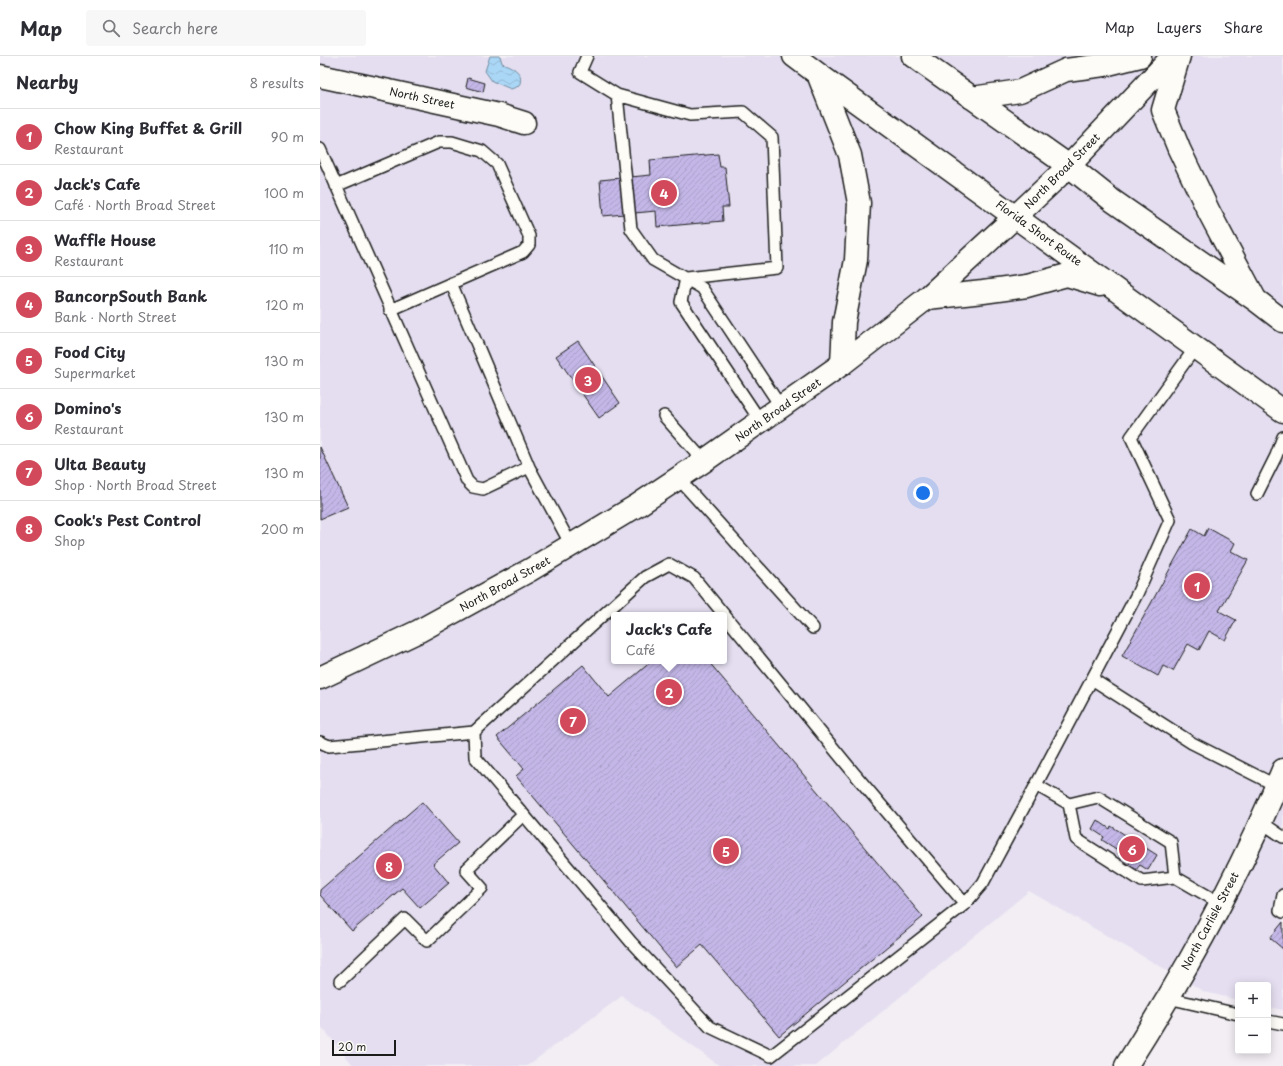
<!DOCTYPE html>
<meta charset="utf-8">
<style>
:root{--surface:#fff;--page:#f7f7f7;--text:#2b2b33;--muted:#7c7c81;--line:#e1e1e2;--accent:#d1495b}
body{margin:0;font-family:"Playpen Sans",sans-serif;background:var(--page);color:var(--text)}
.controls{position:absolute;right:12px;bottom:12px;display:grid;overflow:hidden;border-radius:4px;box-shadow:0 2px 10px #0003}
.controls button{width:36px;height:36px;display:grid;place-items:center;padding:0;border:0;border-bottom:1px solid var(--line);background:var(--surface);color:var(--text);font:20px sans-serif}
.scale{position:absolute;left:12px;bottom:10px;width:64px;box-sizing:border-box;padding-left:4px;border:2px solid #1c1c1c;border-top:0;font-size:11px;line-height:14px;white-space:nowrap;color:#1c1c1c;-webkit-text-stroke:3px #fdfcf7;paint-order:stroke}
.you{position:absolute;left:603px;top:437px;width:14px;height:14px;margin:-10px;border:3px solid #fff;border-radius:50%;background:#1a73e8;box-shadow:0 0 0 6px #1a73e833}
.badge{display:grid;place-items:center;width:26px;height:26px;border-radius:50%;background:var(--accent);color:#fff;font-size:13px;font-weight:700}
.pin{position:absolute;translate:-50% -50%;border:2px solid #fff;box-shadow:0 1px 4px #0006}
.popup{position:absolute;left:291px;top:556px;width:116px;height:52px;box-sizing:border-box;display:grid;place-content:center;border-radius:4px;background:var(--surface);filter:drop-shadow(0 1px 3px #0005);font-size:13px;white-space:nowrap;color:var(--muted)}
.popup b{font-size:15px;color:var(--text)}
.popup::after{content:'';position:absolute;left:50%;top:100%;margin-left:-8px;border:8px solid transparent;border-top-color:var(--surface)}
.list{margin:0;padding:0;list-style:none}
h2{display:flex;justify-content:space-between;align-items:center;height:52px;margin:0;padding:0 16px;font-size:17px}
h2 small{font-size:13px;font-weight:400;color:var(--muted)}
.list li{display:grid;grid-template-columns:26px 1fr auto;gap:12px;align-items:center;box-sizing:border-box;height:56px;padding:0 16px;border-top:1px solid var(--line)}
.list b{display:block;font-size:15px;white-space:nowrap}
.list p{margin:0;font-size:13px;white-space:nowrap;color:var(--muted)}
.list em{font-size:13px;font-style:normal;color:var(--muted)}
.icon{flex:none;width:22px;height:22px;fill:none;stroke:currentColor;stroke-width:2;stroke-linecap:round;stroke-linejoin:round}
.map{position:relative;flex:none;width:963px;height:1010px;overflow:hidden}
header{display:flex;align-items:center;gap:24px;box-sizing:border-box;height:56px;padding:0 20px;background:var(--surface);border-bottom:1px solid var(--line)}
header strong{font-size:19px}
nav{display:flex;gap:22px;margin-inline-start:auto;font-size:14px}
.search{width:280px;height:36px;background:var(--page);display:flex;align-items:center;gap:10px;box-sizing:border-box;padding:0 14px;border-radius:4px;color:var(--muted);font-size:15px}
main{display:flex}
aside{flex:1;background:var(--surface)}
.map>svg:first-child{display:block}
.built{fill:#e4def0;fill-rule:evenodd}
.water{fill:url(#water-waves);stroke:#728c9f}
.building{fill:url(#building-hatch);stroke:#1c1c1c}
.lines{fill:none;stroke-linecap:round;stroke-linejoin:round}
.lane-casing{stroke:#1c1c1c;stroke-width:14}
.street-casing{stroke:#1c1c1c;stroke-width:25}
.secondary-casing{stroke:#1c1c1c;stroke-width:25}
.primary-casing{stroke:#1c1c1c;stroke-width:25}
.highway-casing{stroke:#1c1c1c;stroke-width:25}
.lane{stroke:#fdfcf7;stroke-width:11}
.street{stroke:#fdfcf7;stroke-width:22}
.secondary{stroke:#fdfcf7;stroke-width:22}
.primary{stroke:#fdfcf7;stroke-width:22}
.highway{stroke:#fdfcf7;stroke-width:22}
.labels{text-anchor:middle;stroke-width:4;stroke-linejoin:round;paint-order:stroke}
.street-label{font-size:11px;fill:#1c1c1c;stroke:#fdfcf7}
</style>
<header>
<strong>Map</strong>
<div class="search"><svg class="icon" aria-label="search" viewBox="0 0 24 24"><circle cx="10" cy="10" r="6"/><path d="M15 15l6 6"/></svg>Search here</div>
<nav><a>Map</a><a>Layers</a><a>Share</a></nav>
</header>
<main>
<aside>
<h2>Nearby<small>8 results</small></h2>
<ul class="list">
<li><span class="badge">1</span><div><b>Chow King Buffet &amp; Grill</b><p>Restaurant</p></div><em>90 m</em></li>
<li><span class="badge">2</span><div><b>Jack's Cafe</b><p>Café · North Broad Street</p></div><em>100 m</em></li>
<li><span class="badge">3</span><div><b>Waffle House</b><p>Restaurant</p></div><em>110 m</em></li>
<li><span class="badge">4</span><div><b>BancorpSouth Bank</b><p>Bank · North Street</p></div><em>120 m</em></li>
<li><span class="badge">5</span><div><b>Food City</b><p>Supermarket</p></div><em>130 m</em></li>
<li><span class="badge">6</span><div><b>Domino's</b><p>Restaurant</p></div><em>130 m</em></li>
<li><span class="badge">7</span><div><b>Ulta Beauty</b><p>Shop · North Broad Street</p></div><em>130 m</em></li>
<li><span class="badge">8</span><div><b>Cook's Pest Control</b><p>Shop</p></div><em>200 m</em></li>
</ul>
</aside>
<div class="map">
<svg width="963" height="1010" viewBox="0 0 963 1010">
<defs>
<pattern id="water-waves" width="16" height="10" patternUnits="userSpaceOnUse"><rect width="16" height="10" fill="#abd7f7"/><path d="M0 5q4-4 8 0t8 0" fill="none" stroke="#93b8d3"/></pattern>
<pattern id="building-hatch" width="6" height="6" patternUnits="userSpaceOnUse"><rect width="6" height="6" fill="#c4b7e8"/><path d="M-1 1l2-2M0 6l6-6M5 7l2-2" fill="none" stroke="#a89dc6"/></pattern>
</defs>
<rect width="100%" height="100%" fill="#f2eef4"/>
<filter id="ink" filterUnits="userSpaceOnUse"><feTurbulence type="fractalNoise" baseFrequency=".025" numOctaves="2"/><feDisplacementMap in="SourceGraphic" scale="8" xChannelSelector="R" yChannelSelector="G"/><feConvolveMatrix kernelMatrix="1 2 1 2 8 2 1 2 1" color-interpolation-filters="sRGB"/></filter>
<g filter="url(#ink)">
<!-- built -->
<path class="built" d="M0 0H963V954L948 951V929H918V944L885 936 709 835 496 1010H400L302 940 207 1010H34L0 969ZM294 559H404V605H294Z"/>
<!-- water -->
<path class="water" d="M170 0H180L182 7C193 11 205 17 199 30L191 33 172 25 165 15Z"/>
<!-- building -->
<path class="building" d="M148 22 165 27 163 36 146 31Z
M398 98 400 111H405L409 151H402L403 165 337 171 336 155 283 160 280 124 331 119 330 104Z
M258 285 300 347 279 362 236 300Z
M0 391 28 451 0 463Z
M888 472 915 487 911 495 928 504 899 555 916 564 905 584 889 575 879 594 868 588 853 615 843 610 838 620 802 600 872 473 884 480Z
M332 605H388L603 861 459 980 382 889 356 911 196 720 204 713 177 681 263 609 289 641Z
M102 746 138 787 113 808 129 827 100 852 82 832 32 875 0 839V834Z
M777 764 790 773 791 770 837 799 828 814 820 809 815 815 807 811 812 803 782 784 784 781 772 773Z
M963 866V893L950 882Z"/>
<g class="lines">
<defs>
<path id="lane" d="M267 0 260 16 297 39 370 59 423 56 452 81 457 212 366 222
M297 39 311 173 333 204 382 232 461 351
M0 93 147 425 153 431 163 433 209 411
M16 130 119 86H132L162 95 177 108 209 180V189L203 196 70 254
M366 222 361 246 441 366
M131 227 209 411 251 489
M344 360 384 405
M358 422 493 572
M937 438 956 400 963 381
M772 623 872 687 957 730
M154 676 155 701 311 886 390 971 451 1000 645 848
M0 686 9 690 154 676 325 521 349 508 374 522 533 716 645 848 663 827 716 729 817 538 850 464 811 381 875 292
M716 729 749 748 778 741 851 786 855 821 900 847
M749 748 756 783 822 825 855 821
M941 766 963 781
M963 839 960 854 963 856
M20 925 85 863 107 885 162 832 146 814 203 759
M848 942 918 958
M948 965 963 968"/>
<path id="street" d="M0 20 179 59 204 67
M806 1010C866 916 921 817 963 714"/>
<path id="secondary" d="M0 622 99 575 210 514 318 449 384 405 522 308 607 242 696 160"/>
<path id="primary" d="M696 160 749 110 853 0"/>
<path id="highway" d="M474 0 498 18 963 355
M593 0 749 110 793 145 937 245 963 265
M859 0 843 54 859 93 889 156 934 241
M498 18 530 99 539 147 536 204 524 266 522 308
M652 42 700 35 746 14 784 9 820 0
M607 242 663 236 707 230 747 219 780 229"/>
</defs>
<!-- lane casing -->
<use href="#lane" class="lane-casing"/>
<!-- street casing -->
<use href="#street" class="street-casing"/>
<!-- secondary casing -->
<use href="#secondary" class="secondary-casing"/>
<!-- primary casing -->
<use href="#primary" class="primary-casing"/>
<!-- highway casing -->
<use href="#highway" class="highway-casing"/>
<!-- lane -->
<use href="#lane" class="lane"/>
<!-- street -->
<use href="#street" class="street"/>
<!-- secondary -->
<use href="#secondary" class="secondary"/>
<!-- primary -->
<use href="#primary" class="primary"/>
<!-- highway -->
<use href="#highway" class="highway"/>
</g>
</g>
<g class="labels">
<!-- street labels -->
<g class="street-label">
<text transform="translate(102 42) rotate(12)" y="4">North Street</text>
<text transform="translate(742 115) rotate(-45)" y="4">North Broad Street</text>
<text transform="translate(719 177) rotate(36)" y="4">Florida Short Route</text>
<text transform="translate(458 354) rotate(-35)" y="4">North Broad Street</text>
<text transform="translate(185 528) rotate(-29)" y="4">North Broad Street</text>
<text transform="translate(890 865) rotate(-62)" y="4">North Carlisle Street</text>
</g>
</g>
</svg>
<div class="controls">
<button>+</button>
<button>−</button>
</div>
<div class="scale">20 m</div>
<div class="you"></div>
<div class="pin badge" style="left:877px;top:530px">1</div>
<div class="pin badge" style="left:349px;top:636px">2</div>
<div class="popup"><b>Jack's Cafe</b>Café</div>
<div class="pin badge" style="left:268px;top:324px">3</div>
<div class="pin badge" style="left:344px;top:137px">4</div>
<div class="pin badge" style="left:406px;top:795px">5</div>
<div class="pin badge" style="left:812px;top:793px">6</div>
<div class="pin badge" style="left:253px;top:665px">7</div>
<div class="pin badge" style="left:69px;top:810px">8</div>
</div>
</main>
